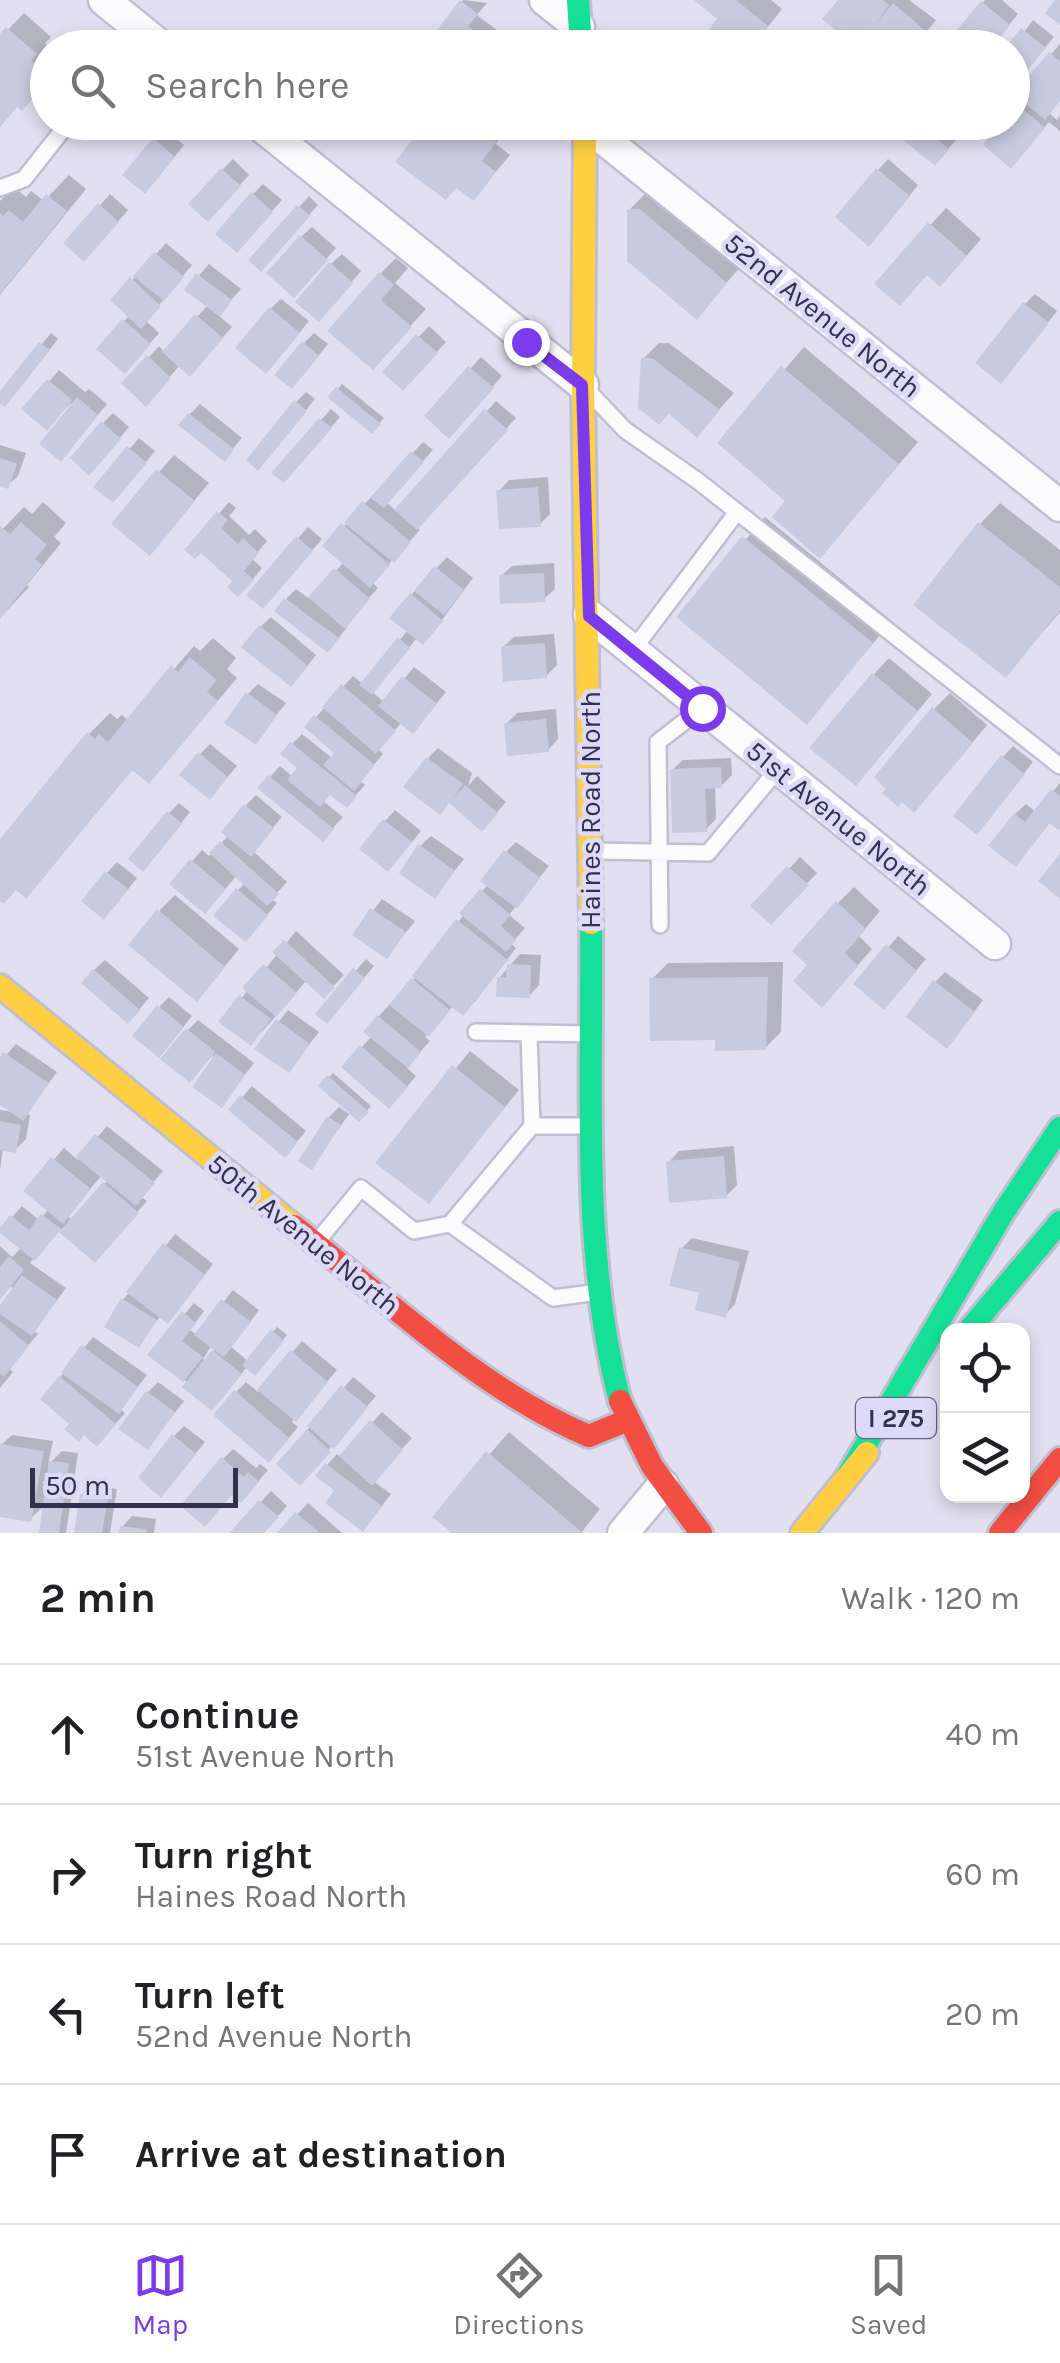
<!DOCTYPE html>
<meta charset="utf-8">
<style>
:root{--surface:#fff;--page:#f2f2f2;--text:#202124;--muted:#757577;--line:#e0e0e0;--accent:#7c3aed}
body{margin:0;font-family:Karla,sans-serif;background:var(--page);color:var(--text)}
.controls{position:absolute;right:30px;bottom:30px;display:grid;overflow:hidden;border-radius:20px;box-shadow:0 5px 15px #0003}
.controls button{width:90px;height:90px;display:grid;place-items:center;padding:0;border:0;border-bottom:2px solid var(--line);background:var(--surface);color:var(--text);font:50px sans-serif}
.scale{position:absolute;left:30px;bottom:25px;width:208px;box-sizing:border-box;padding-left:10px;border:5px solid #33304b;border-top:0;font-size:28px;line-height:35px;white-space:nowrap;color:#33304b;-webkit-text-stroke:8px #dcdaf6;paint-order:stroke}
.stop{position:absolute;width:30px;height:30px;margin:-22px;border:8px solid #7c3aed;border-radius:50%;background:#fff}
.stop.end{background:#7c3aed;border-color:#fff;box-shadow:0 2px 10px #0008}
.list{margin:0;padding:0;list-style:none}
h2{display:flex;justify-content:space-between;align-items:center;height:130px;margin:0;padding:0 40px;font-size:42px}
h2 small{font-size:32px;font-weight:400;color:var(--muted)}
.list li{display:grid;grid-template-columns:65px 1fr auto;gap:30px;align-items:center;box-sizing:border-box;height:140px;padding:0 40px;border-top:2px solid var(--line)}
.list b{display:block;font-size:38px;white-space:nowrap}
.list p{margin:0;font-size:32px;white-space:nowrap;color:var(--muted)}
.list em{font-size:32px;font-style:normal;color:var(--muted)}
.icon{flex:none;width:55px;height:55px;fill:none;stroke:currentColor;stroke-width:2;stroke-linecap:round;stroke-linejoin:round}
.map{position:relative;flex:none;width:1060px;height:1533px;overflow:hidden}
.search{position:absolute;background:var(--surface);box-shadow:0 5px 15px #0003;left:30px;right:30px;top:30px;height:110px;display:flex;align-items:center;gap:25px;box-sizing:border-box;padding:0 35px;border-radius:55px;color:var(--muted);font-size:38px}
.sheet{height:690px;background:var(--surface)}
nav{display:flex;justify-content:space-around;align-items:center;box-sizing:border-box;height:140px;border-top:2px solid var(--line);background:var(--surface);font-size:28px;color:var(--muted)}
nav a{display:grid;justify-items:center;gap:5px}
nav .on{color:var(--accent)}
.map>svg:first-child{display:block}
.shadow{fill:#0003;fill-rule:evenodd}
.building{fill:#c8cadf}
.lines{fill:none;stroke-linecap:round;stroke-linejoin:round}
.lane-casing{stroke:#c0bed2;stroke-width:20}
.street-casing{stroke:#c0bed2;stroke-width:35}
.fast-casing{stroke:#c0bed2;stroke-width:28}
.slow-casing{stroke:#c0bed2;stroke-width:28}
.jam-casing{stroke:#c0bed2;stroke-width:28}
.lane{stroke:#fbfafd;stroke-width:15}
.street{stroke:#fbfafd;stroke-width:30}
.fast{stroke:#16e098;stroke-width:22}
.slow{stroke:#ffcf43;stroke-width:22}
.jam{stroke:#f24e42;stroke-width:22}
.route{stroke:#7c3aed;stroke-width:12}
.labels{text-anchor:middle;stroke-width:9;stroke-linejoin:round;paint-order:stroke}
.shield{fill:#dcdaf6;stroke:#66637e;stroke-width:2.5}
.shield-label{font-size:25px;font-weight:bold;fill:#33304b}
.street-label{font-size:28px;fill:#33304b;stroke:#dcdaf6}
</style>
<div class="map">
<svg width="1060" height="1533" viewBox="0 0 1060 1533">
<rect width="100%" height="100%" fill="#e2e0f0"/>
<!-- shadow -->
<path class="shadow" d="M463 0 487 3 477 15 506 37 498 48H444L433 40Z
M698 0H771L782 9 751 48Z
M841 0H909L936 20 914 48H864Z
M985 0H1002L1018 14 990 48H940L952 35 954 37Z
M24 13 51 37 45 43 50 48H48V69L43 74 48 81 22 108 18 105 0 127V38Z
M1033 20 1054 37 1014 84 1021 89 1060 44V100L1049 113 1057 120 1060 116V131L1049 122 1021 155 1012 114 1025 100 1018 94 1012 101V48Z
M404 122H509L496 144 510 155 474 198 457 186 420 134Z
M899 122H939L958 138 945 152Z
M165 129 184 145 155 181 126 175Z
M233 159 249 175 218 209 222 170Z
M888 159 918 185 879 233 878 170Z
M69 175 86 189 0 295V201L14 187 26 197 31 191 44 201Z
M263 184 282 200 247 239 253 194Z
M110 194 128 210 95 248 66 243Z
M645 194H656L741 266 697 317 629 210Z
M309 196 318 205 271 258 299 207Z
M946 208 981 239 956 268 878 283Z
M312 227 336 248 304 284 301 237Z
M166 243 192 265 146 321 159 333 135 361 124 321 130 315 114 300Z
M342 254 361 271 329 308 331 264Z
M396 258 408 268 395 283 426 309 373 367 380 274Z
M209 264 241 289 218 315 232 327 200 363 180 365 156 393 125 383 159 346 165 352 208 305 187 289Z
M1035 294 1057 311 1011 370 1025 304Z
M281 299 309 321 277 360 270 309Z
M429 326 446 342 403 388 386 372Z
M51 333 58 339 15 394 0 400V395Z
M314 333 328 344 302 376 304 343Z
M659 343H669L734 393 697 434 643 359Z
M804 347 918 442 840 534 721 443Z
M481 357 502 376 459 425 427 416Z
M59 370 85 392 89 389 107 404 71 448 74 405 71 403 46 427 25 409Z
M342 384 384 418 372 431 331 397Z
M306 392 315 399 268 457 296 402Z
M496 401 516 418 416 527 420 530 372 582 378 588 344 625 347 627 338 639 286 599 296 589 310 599 344 562 325 546 423 442 433 450 386 502 396 511Z
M200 404 242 438 224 459 189 415Z
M331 409 340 417 294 470 274 472Z
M113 413 129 427 100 462 103 423Z
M139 438 155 451 123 490 97 487Z
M0 445 26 453 18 476 7 486 0 484Z
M174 455 209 483 150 553 115 523Z
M548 477 550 514 540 524 499 491 509 480Z
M43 502 66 523 54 537 61 543 27 585 29 587 0 618V532L24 507 32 514Z
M229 502 236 508 229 516 249 535 255 529 267 541 252 559 262 568 249 584 236 581 201 550H188Z
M1000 503 1060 550V612L1006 675 980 524Z
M765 517 892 621 807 721 679 617Z
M308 527 322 539 273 595 249 594Z
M447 557 473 578 433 632 417 638 372 692 384 702 414 667 446 692 423 720 402 722 378 749 383 754 360 781 365 785 347 805 331 792 323 801 343 817 323 839 260 788 280 766 293 777 301 768 292 744 302 734 332 758 338 752 316 717 353 676 363 684 408 630 411 595Z
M554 563 555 589 544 599 501 576 512 566Z
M271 617 316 655 301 674 260 627Z
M554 634 557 665 546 676 503 647 514 637Z
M213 638 236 658 227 669 237 678 169 759 134 768 25 896 17 888 0 898V843L89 734 110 713 117 719 122 715 129 721 194 646 200 651Z
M889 658 932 694 871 767 874 674Z
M258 684 286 703 255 742 248 694Z
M950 693 987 725 930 793 934 709Z
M556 709 558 739 548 750 506 724 517 713Z
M210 744 237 766 220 786 200 754Z
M1013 746 1033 762 987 822 1003 757Z
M438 748 472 773 468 786 477 776 506 802 492 818 451 801 428 758Z
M731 758 732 775 721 786H715L716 819 706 829 672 770 683 760Z
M1060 783V825L1051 821 1026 853 1015 814 1026 804 1036 812Z
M256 795 282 817 253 851 287 882 271 899 277 903 256 928 238 890 245 883 237 875 216 900 192 861 202 850 209 856 229 835 246 805Z
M179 803 190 812 153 858 169 813Z
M395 810 421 831 398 859 385 821Z
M431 836 464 859 435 895 420 846Z
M516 842 549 866 509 915 525 928 511 944 516 948 474 1003 454 1005 425 1037 430 1041 406 1067 416 1076 399 1096 362 1047 372 1036 378 1017 416 976 488 884 506 852Z
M800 857 817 873 771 922 754 906Z
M117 862 137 878 114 907 107 873Z
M854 887 880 911 859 936 872 949 838 988V903Z
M175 895 239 949 212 982 159 911Z
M382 899 415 921 387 956 355 935Z
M296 931 344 975 324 996 307 980 261 1033 222 1022Z
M898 936 926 959 894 996 857 984Z
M520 954 541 955 539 985 529 996 499 978Z
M366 959 374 966 337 1010 319 1014Z
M105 960 149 998 138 1011 94 970Z
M783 962 781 1032 765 1048 717 1037 652 979 668 963Z
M945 972 983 1000 957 1035 935 982Z
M169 997 192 1016 169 1045 159 1007Z
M288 1010 319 1032 289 1070 258 1048Z
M198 1020 254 1063 221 1105 213 1055 190 1080 188 1030Z
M16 1044 57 1072 26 1114 30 1115 26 1139 15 1150 3 1148 0 1170V1110L15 1112 0 1102V1062Z
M470 1051 519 1090 428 1201 379 1162Z
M333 1073 371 1106 359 1119 322 1085Z
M252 1086 306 1131 295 1144 231 1110Z
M339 1107 349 1114 312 1167 328 1118Z
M107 1126 163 1171 141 1197 147 1201 95 1260 60 1229 30 1263 66 1288 34 1331 38 1334 8 1368 13 1372 0 1388V1308L13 1288 10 1286 0 1299V1246L12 1257 22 1247 12 1217 22 1206 39 1220 49 1209 26 1191 64 1148 78 1160ZM102 1175 108 1180 73 1221 67 1216Z
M734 1146 737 1185 726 1196 669 1162 679 1151Z
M175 1234 213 1264 178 1310 168 1321 161 1315 139 1345 123 1300Z
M692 1238 749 1251 735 1304 725 1315 702 1291 682 1248Z
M233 1290 259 1310 231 1347 248 1361 277 1327 287 1335 259 1369 247 1367 222 1397 188 1383 151 1355 194 1303 204 1311 190 1330 197 1335ZM212 1345 216 1348 206 1361 203 1359Z
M93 1337 147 1375 120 1409 125 1413 107 1434 72 1424 43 1398Z
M302 1341 337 1370 292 1422 298 1427 279 1450 236 1392 246 1382 258 1392Z
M353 1377 376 1396 300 1482 279 1463Z
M158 1382 184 1401 148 1447V1392Z
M382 1412 412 1438 373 1481 391 1494 373 1518 327 1465 337 1454 341 1457Z
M184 1426 205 1442 171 1484 174 1436Z
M509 1432 600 1509 581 1533H455L436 1516Z
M12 1435 53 1441 48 1465 62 1451 78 1453 66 1533H41L46 1504 30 1519 0 1515V1452L1 1445Z
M233 1449 256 1468 260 1464 268 1470 251 1490 223 1459Z
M93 1485 117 1489 110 1533H77L82 1495Z
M271 1491 287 1506 262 1533H232Z
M308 1503 342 1533H280Z
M132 1516 156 1519 154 1533H121L122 1527Z"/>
<!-- building -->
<path class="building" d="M460 0 478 14 468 26 497 48H439L429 40Z
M694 0H736L768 26 751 48H693L717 19Z
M838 0H883L889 5 876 24 893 3 927 32 914 48H863L858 43 856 47 822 19Z
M1055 0H1060V25L1045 13Z
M981 1 1010 25 991 48H956L948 40Z
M6 27 37 54 31 60 45 73 29 92 35 96 22 111 17 107 0 127V34Z
M1021 28 1046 48 1012 89V48H1005Z
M1049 52 1060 61V101L1045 120 1014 94Z
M1017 104 1045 128 1011 169 983 145 1002 122H1012V110Z
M400 122H473L497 141 482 161 496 172 474 201 456 188 446 200 395 162 416 135Z
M895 122H916L949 149 935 166 890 129Z
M962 122H996L983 139Z
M153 138 175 157 145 194 122 175Z
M221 168 241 186 208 222 188 204Z
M876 168 910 196 869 247 835 217Z
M251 192 273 212 237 253 215 234Z
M46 194 67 211 0 294V213L3 216 9 210 23 222Z
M98 203 119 222 84 262 63 243Z
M297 205 310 216 261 272 248 260Z
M627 209H640L727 283 697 320 627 261Z
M928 222 967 256 940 287 927 275 900 306 874 284Z
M300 235 328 260 294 298 266 273Z
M154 252 184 277 164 301 133 276Z
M329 262 353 283 319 322 295 302Z
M379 272 394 285 381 300 412 327 373 370 327 331Z
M196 273 232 300 220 317 184 290Z
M130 277 161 306 141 329 110 300Z
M1023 302 1049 323 1001 384 975 363Z
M269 307 300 333 266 374 235 348Z
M195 314 223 338 190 377 162 352Z
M122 319 151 344 125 374 96 349Z
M416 334 438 353 403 391 382 372Z
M302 341 319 356 292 389 274 375Z
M39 342 50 350 5 407 0 404V391Z
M147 355 171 378 146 407 121 383Z
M641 358H652L720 410 697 438 669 414 659 425 638 408Z
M468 366 494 388 449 439 424 416Z
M781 366 899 464 820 559 772 517 785 501 717 443Z
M47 379 72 400 47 431 21 409Z
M336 387 381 424 372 434 327 397Z
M77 397 98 415 61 462 39 444Z
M294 400 307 411 258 471 246 460Z
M484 409 508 430 417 530 394 510Z
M188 413 234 449 225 462 178 425Z
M319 418 332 428 284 483 271 473Z
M101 421 121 439 89 476 70 458Z
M127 446 147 463 113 503 93 487Z
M411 451 424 462 384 508 370 498Z
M0 458 17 464 8 489 0 486Z
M156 469 195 501 150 556 111 524Z
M538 487 541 527 499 529 496 490Z
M362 501 411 542 394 563 344 523Z
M217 511 228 520 221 528 238 544 243 538 259 553 244 571 254 580 238 597 227 587 232 581 201 553 195 559 184 550Z
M21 522 47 545 35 559 42 565 0 619V526L10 534Z
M978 522 1060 587V610L1006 678 913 605Z
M341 523 390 565 370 588 322 546Z
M296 536 313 551 263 609 246 595Z
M742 536 873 643 807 725 676 617Z
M434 566 464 590 444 615 414 591Z
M334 568 370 599 345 629 308 597Z
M544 573 545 602 500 604 499 575Z
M410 593 443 621 423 645 389 618Z
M284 598 339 638 328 653 274 611Z
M259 625 308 666 291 687 241 647Z
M398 637 410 648 372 695 359 685Z
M545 643 547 678 503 682 501 646Z
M190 657 217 680 207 692 218 701 149 784 132 770 26 899 16 890 4 904 0 901V839L87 732 95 739 99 734 108 742 171 665 178 672Z
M872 673 918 711 856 786 809 748Z
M402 676 437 704 413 734 378 706Z
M341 684 396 731 376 754 322 707Z
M246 692 277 715 256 745 224 723Z
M932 707 973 743 914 813 902 802 898 807 882 793 886 789 874 777Z
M314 715 375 765 354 791 323 765 334 753 304 727Z
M546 719 549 752 507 756 504 723Z
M290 742 357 796 347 808 330 795 320 807 287 780 297 768 280 754Z
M198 752 228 777 210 800 179 775Z
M1001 755 1025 774 977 835 953 816Z
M426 757 463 784 453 799 465 785 498 813 482 832 449 803 440 815 403 787Z
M721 767 722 788 705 789 707 832 672 833 670 769Z
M268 775 334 829 323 842 257 788Z
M1051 789 1060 796V831L1049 823 1016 867 988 846 1014 813 1025 822Z
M244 804 274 828 251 857 221 832Z
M167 811 182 824 143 872 128 859Z
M383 819 412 842 388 872 359 849Z
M220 841 279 894 267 906 209 853Z
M418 844 455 871 435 899 399 873Z
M504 850 540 878 517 909 480 881Z
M1060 854V899L1038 881Z
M190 859 226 889 205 914 169 884Z
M787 866 809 885 771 925 750 906Z
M105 871 128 889 104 920 81 901Z
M236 888 268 915 246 942 213 916Z
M480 889 511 915 501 926 516 940 506 952 459 913Z
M836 901 866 929 845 953 858 966 822 1008 793 981 807 965 792 951Z
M370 908 406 932 387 959 352 935Z
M157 909 225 967 197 1002 128 945Z
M456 919 508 960 463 1016 412 976Z
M284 940 335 987 324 999 272 952Z
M886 944 917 971 884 1010 853 984Z
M263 964 297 993 276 1017 242 988Z
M507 964 531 965 530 998 496 997 497 977H506Z
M353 968 365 978 327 1024 315 1014Z
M93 969 140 1010 128 1024 81 983Z
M768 977 766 1050 715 1051V1040L650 1041 649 978Z
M411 978 450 1010 429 1037 389 1005Z
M933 980 975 1012 947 1049 906 1017Z
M239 995 271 1019 251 1046 218 1022Z
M157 1005 184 1027 159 1058 132 1036Z
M377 1015 421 1052 408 1068 363 1032Z
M276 1019 310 1044 289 1073 254 1049Z
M186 1028 215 1052 190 1083 160 1059Z
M360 1045 408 1087 389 1109 341 1067Z
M3 1052 49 1083 23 1121 0 1105V1057Z
M216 1053 245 1075 222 1108 192 1087Z
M452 1065 505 1107 429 1204 375 1163Z
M327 1075 369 1112 359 1122 318 1086Z
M240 1095 298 1142 285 1158 228 1110Z
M327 1116 341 1125 312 1170 298 1161Z
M0 1121 21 1125 16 1153 0 1150Z
M95 1134 155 1183 136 1206 76 1157Z
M724 1156 727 1198 669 1203 666 1161Z
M51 1157 91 1189 63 1224 23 1191Z
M103 1182 139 1213 95 1263 59 1232Z
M41 1214 61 1229 35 1261 0 1233V1228L10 1215 29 1230Z
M163 1243 205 1275 168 1324 126 1292Z
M679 1247 740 1262 726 1318 695 1310 699 1293 669 1286Z
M9 1256 24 1270 0 1300V1267Z
M22 1275 57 1300 32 1336 0 1314V1305Z
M121 1298 157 1320 139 1348 104 1327Z
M221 1299 251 1322 224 1357 194 1335Z
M182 1311 196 1323 182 1341 203 1357 183 1382 147 1355Z
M0 1321 29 1346 4 1377 0 1373Z
M271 1329 284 1341 255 1376 242 1365Z
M81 1345 138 1387 119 1414 61 1373Z
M212 1350 242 1374 212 1411 182 1387Z
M290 1350 328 1382 296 1422 257 1390Z
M59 1376 116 1424 97 1447 84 1435 79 1442 64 1429 69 1424 40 1399Z
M341 1385 368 1407 334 1449 307 1426Z
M234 1390 289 1438 269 1463 213 1415Z
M146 1391 175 1412 148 1450 118 1429Z
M370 1420 403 1450 372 1486 339 1456Z
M307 1429 331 1452 300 1486 276 1464Z
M172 1434 196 1454 161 1498 138 1478Z
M0 1444 44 1451 31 1522 0 1517Z
M486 1451 583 1533H452L432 1517Z
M221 1457 244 1477 248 1472 259 1482 241 1503 232 1495 205 1527 180 1506Z
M49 1461 69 1463 59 1533H39Z
M325 1463 382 1506 363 1532 325 1503 334 1490 315 1476Z
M80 1494 108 1499 102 1533H74Z
M259 1500 279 1517 264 1533H229Z
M295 1512 320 1533H277Z
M120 1526 147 1529 146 1533H119Z"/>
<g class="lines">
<defs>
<path id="lane" d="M0 188 24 179 69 122
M592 395 625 430 698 481 1060 766
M632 651 737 512
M595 851 708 853 778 769
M660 925 658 742 702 708
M476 1032 592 1034
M529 1033 532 1126
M593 1126H532L450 1224 553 1298 599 1292
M316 1243 361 1188 414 1231 450 1224"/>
<path id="street" d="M104 0 163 48
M545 0 579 27
M256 122 583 385
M585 124 1060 506
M589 615 995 944
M623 1533 663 1485"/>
<path id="fast" d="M578 0 581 48
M591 923C593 1077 580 1252 620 1401
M969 1330 1060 1222
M845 1480 1003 1213 1060 1128"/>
<path id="slow" d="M585 122 583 385 591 923
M0 986 294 1226
M802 1533 867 1453"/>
<path id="jam" d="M294 1226C386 1299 482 1391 589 1436L628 1420
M620 1401 652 1466 701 1533
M1000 1533 1060 1459"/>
</defs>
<!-- lane casing -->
<use href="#lane" class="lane-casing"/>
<!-- street casing -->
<use href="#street" class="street-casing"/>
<!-- fast casing -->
<use href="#fast" class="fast-casing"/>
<!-- slow casing -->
<use href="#slow" class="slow-casing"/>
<!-- jam casing -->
<use href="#jam" class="jam-casing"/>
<!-- lane -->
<use href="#lane" class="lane"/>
<!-- street -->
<use href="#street" class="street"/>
<!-- fast -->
<use href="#fast" class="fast"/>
<!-- slow -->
<use href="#slow" class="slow"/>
<!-- jam -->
<use href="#jam" class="jam"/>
</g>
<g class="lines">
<!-- route -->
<path class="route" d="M526 342 582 385 589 616 702 708"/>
</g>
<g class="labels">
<!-- shield labels -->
<rect class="shield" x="856" y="1398" width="80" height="40" rx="8"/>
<g class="shield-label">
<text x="896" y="1427">I 275</text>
</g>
<!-- street labels -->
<g class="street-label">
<text transform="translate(823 315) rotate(39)" y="10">52nd Avenue North</text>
<text transform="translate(590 810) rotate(-90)" y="10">Haines Road North</text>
<text transform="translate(839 818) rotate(39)" y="10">51st Avenue North</text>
<text transform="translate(304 1234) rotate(39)" y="10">50th Avenue North</text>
</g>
</g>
</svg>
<div class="controls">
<button><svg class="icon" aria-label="locate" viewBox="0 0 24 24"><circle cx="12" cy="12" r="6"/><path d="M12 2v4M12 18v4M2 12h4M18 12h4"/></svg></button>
<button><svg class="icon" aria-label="layers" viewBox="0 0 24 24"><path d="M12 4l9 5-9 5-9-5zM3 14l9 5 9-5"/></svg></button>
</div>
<div class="scale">50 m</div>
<div class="stop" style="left:702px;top:708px"></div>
<div class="stop end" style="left:526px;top:342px"></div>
<div class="search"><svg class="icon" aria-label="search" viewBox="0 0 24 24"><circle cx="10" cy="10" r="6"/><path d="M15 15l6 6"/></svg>Search here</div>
</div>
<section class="sheet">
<h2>2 min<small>Walk · 120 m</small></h2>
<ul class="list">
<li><svg class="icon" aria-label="ahead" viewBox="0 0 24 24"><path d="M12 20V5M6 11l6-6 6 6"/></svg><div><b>Continue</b><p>51st Avenue North</p></div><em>40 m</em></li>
<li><svg class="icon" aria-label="right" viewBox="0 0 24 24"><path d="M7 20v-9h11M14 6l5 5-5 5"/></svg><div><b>Turn right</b><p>Haines Road North</p></div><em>60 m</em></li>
<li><svg class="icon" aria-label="left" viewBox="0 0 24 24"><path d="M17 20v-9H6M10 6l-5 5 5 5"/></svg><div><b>Turn left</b><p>52nd Avenue North</p></div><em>20 m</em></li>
<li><svg class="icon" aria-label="arrive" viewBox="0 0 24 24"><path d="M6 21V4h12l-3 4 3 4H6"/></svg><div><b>Arrive at destination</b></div></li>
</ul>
</section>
<nav>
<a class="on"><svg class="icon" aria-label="map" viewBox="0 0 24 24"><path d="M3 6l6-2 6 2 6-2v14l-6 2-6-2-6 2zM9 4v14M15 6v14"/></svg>Map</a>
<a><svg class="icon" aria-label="directions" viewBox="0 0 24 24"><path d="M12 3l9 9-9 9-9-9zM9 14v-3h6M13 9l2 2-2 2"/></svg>Directions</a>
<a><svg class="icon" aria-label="saved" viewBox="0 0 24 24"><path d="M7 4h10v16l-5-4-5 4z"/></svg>Saved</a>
</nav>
